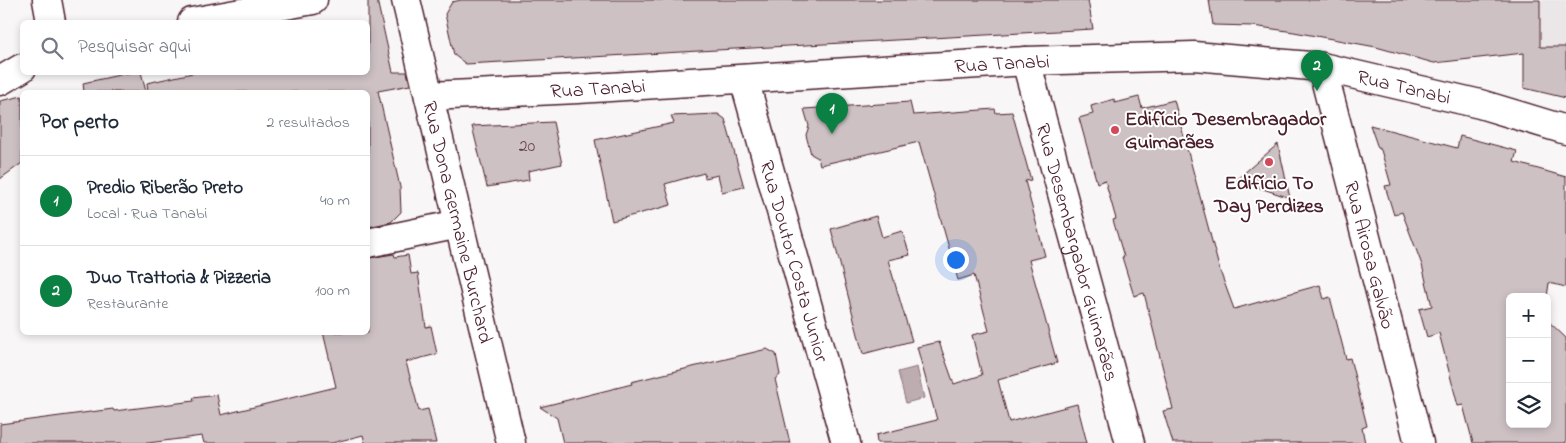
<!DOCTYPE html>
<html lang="pt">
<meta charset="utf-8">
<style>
:root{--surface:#fff;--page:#f6f6f7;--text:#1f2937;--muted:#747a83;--line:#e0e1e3;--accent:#0b8043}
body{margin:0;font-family:"Indie Flower",sans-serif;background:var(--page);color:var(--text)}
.controls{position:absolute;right:15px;bottom:15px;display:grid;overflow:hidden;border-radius:8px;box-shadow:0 2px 8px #0003}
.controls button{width:45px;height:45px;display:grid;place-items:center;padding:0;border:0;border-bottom:1px solid var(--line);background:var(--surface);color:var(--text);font:25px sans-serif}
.you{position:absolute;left:955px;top:259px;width:18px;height:18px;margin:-12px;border:4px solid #fff;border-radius:50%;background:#1a73e8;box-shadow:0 0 0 8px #1a73e833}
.badge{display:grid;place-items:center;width:32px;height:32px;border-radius:50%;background:var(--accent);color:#fff;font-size:16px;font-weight:700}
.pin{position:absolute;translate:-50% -41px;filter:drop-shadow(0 1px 2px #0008)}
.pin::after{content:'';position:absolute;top:26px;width:18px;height:15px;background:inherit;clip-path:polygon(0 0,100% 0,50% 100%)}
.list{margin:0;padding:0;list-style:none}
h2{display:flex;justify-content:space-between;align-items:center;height:65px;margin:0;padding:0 20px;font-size:21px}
h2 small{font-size:16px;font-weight:400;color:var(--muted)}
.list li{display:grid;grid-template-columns:32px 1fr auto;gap:15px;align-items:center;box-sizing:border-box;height:90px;padding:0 20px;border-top:1px solid var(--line)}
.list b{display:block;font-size:19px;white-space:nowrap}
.list p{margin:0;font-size:16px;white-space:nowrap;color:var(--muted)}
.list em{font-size:16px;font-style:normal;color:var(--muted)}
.icon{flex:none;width:28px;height:28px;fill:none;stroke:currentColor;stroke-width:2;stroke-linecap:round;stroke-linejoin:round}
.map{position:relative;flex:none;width:1566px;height:443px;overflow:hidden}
.search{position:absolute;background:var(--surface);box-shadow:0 2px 8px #0003;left:20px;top:20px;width:350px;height:55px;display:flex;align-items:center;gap:12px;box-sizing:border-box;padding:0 18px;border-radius:8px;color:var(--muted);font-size:19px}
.panel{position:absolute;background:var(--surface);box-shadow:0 2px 8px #0003;left:20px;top:90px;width:350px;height:245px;border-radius:8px}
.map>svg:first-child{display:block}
.built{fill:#ebe6e8}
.water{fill:#bdadb0;stroke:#8f747b}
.building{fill:#cdc1c4;stroke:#4a1f2b}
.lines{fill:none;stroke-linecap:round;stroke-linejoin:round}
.minor-casing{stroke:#4a1f2b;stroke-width:31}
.tertiary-casing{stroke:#4a1f2b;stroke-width:31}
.minor{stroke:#fff;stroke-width:28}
.tertiary{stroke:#fff;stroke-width:28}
.poi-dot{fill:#d1495b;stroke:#fff;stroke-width:2}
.labels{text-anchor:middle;stroke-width:4;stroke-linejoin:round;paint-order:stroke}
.number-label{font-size:18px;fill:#6b4851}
.street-label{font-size:20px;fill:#4a1f2b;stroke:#fff}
.poi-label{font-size:20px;font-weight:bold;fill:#4a1f2b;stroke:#fff;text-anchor:start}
</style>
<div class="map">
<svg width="1566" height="443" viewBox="0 0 1566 443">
<rect width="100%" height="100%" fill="#f8f6f7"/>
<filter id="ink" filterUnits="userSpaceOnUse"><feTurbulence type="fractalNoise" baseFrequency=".02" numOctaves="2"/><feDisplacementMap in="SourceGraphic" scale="10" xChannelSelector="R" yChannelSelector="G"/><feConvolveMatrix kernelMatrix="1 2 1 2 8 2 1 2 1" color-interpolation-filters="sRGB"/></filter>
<g filter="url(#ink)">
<!-- built -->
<path class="built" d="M1540 0H1566V99L1541 92Z"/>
<!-- water -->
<path class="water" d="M917 367 924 398 906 403 898 372Z"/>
<!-- building -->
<path class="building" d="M368 0H377L393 72H407L410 85 378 91 400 187 401 212 391 222 368 227V92H148L147 83 197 72H368Z
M461 0H1088L1093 29 466 64 454 55 445 14 452 2Z
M1209 0H1540V47H1566V98L1524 88V53L1434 63 1376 47 1294 32 1253 26 1213 25Z
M133 72H141L146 92H84L83 83Z
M22 96V163L0 179V101Z
M1139 97 1142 108 1174 100 1220 271 1234 309 1320 285 1324 299 1330 297 1346 359 1350 358 1367 426 1362 428 1365 443H1173L1163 411 1173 409 1144 293 1134 296 1122 257H1124L1113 220 1116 219 1105 180 1097 183 1079 118 1093 114 1091 106 1114 99 1115 103Z
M910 102 913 115 995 109 996 113 1012 112 1031 180 1025 181 1045 256 1029 260 1057 363 998 380 1009 422 1077 404 1087 443H877L876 435 937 420 917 347 939 342 954 384 982 375 972 335 989 331 974 275 958 280 919 142 820 165 818 158 811 154 806 135 809 126 804 109Z
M718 114 725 119 744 187 722 192 718 175 705 178 704 173 665 184 671 205 612 221 595 140 674 123 671 116Z
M553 122 562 164 528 171 529 180 487 187 472 126Z
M1370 125 1457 148 1460 136 1517 151 1514 162 1566 177V287L1549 283 1547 297H1510V424H1547V320L1566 338V443H1473L1463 405 1458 406 1439 333 1427 337 1419 309 1432 306 1422 265 1402 212 1394 215 1385 186 1391 185 1381 150 1378 148Z
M1278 144 1290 198 1236 180Z
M876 216 882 237 902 231 910 255 888 260 912 341 863 354 831 229Z
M394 254 395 257 408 255 411 274 418 273 426 327 431 326 437 354 406 362 419 411 428 409 436 443H365L363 435 332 443H204L202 436 148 443H0V424L113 409 114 411 194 401 193 398 217 395 221 415 336 387 323 332H368V258Z
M767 349 776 354 780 375 775 379 790 443H563L557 418 540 407 632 384 631 382Z"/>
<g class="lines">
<defs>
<g id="minor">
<path d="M47 0 51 22"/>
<path id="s1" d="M406 0 511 443"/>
<path id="s2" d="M1026 61 1130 443"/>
<path id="s3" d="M1322 67 1419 443"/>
<path id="s4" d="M744 79 846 443"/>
<path id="s5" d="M429 96 578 89 1026 61 1194 56 1322 67 1480 104 1566 130"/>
<path d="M368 243 459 224"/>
</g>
<path id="tertiary" d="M192 22 313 0
M0 81 22 68"/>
</defs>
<!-- minor casing -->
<use href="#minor" class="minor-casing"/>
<!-- tertiary casing -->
<use href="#tertiary" class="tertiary-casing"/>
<!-- minor -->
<use href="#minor" class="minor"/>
<!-- tertiary -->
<use href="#tertiary" class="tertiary"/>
</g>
</g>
<!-- markers -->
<g class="poi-dot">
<circle cx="1115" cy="130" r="5"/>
<circle cx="1269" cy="162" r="5"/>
</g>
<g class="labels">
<!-- number labels -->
<g class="number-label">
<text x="527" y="151">20</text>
</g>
<!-- street labels -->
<g class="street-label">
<text dy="7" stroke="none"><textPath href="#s5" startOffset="574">Rua Tanabi</textPath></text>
<text dy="7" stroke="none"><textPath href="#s5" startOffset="979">Rua Tanabi</textPath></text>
<text dy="7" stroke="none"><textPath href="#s5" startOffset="169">Rua Tanabi</textPath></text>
<text dy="7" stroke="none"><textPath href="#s1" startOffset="228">Rua Dona Germaine Burchard</textPath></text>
<text dy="7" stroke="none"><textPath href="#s2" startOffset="198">Rua Desembargador Guimarães</textPath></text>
<text dy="7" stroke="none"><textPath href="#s3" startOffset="194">Rua Airosa Galvão</textPath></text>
<text dy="7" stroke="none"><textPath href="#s4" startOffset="189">Rua Doutor Costa Junior</textPath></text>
</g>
<!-- poi labels -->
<g class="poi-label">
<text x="1125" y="125">Edifício Desembragador<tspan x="1125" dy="23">Guimarães</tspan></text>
<text x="1269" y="189" text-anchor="middle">Edifício To<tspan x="1269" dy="23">Day Perdizes</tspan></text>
</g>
</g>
</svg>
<div class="controls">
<button>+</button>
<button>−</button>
<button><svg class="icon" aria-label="layers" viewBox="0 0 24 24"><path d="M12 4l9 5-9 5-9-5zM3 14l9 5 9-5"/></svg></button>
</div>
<div class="you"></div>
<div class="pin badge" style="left:832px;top:134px">1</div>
<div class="pin badge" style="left:1317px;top:91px">2</div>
<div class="search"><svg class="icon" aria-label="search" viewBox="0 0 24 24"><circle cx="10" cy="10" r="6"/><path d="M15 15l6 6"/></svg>Pesquisar aqui</div>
<section class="panel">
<h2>Por perto<small>2 resultados</small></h2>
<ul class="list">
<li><span class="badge">1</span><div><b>Predio Riberão Preto</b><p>Local · Rua Tanabi</p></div><em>40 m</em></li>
<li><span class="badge">2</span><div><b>Duo Trattoria &amp; Pizzeria</b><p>Restaurante</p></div><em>100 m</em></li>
</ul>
</section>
</div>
